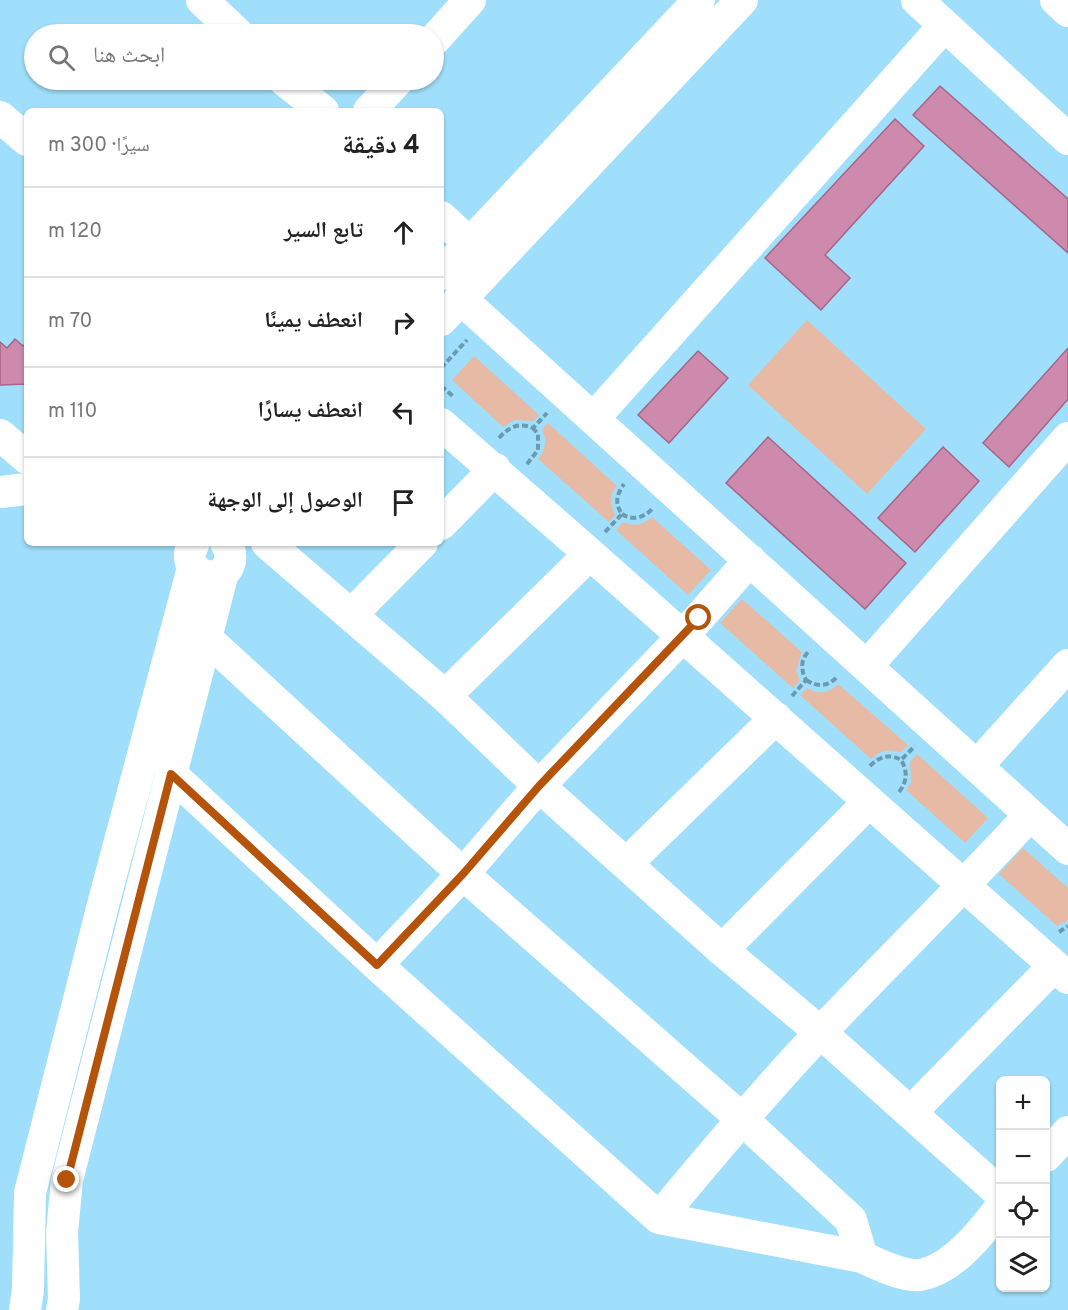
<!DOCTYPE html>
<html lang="ar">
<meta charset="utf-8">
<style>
:root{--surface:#fff;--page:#f2f2f2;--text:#222;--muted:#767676;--line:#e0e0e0}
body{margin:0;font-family:Overpass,"Noto Naskh Arabic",sans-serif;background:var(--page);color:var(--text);direction:rtl}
.controls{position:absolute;right:18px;bottom:18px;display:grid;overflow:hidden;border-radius:9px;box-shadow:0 2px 4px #0004}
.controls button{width:54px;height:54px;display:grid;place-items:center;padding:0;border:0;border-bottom:2px solid var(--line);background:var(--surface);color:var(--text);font:30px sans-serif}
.stop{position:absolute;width:18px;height:18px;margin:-14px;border:4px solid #b45309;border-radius:50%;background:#fff}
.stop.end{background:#b45309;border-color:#fff;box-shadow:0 2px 6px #0008}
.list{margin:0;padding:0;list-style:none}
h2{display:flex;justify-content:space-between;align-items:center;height:78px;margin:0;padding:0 24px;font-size:26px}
h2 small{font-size:20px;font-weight:400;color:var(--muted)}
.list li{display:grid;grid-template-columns:39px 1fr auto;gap:18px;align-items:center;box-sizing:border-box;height:90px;padding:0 24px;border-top:2px solid var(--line)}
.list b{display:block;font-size:22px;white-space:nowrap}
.list em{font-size:20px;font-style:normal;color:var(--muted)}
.icon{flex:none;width:33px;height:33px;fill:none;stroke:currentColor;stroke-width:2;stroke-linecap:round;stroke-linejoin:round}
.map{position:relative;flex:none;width:1068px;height:1310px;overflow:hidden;direction:ltr}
.search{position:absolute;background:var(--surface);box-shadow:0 2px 4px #0004;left:24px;top:24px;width:420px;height:66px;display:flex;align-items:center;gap:15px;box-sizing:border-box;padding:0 21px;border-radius:33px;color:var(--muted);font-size:22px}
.panel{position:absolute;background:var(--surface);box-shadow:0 2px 4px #0004;left:24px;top:108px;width:420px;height:438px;border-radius:9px;direction:rtl}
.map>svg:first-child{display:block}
.green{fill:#e6baa4}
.building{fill:#cd8aad;stroke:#a56587;stroke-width:1.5}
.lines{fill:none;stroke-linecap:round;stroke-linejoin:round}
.path{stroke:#6a9aaf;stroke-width:4;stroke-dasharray:6 3;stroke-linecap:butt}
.minor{stroke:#fff;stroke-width:32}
.route{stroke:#b45309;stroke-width:8}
</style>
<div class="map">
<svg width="1068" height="1310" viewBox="0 0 1068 1310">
<rect width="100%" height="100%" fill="#a0dffb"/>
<!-- green -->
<path class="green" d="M807 320 926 429 867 494 748 385Z
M474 356 539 415 534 421 515 420 503 427 452 380Z
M548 423 617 486C609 495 610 504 615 515L609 522 538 459C546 450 547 440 542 429Z
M652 517 711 570 688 595 616 530 623 522C634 527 643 525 652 517Z
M742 599 802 652 796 671 800 680 793 688 720 623Z
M838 684 908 745 901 752C888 749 881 750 871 759L800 695 807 688C818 695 829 693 838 684Z
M917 754 988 818 965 843 906 790 911 783 910 762Z
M1023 848 1068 888V920L1057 926 999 874Z"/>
<!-- building -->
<path class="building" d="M940 86 1068 199V253L913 115Z
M895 119 924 146 825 255 850 278 821 310 765 258Z
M15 339 23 346 27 342V384L0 385V342L7 348Z
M1068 348V399L1009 467 983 443Z
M698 351 728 378 669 443 638 415Z
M768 437 906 563 865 609 726 483Z
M943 447 979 481 915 552 878 518Z"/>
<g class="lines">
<!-- path -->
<path class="path" d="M441 368 467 340
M441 386 454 397
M499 438C509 427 519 422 533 428L547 413
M527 464 538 450V434L533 428
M622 514C633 521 644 518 653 508
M605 532 622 514C614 503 617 494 624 484
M806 680C818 687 827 687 837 677
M792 696 806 680C801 670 800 661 808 652
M870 766C879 757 889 753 901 760L915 746
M899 792C907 782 908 771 901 760
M1059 932 1068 926"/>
<!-- minor -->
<path class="minor" d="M202 0 238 34
M917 0 1068 139
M1056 0 1068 11
M434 40 470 0
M284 80 323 111
M369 111 398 80
M0 117 27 140
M441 217 469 243
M441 274 699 0
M460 298 1068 849
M441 320 742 0
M594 418 944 26
M441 424 590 554 1068 978
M0 435 27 458
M0 492 27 489
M441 524 495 469
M194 543C176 574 223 590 230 561 231 554 230 549 226 543
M267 543 445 696 539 786 722 950 820 1032 1000 1193
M351 615 422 543
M206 638 463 874 742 1119 851 1220 862 1257
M867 666 1068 438
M445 696 590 554
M977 766 1068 665
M171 774 377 965 659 1218 862 1257C877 1264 903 1277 920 1275 952 1270 982 1232 1000 1208
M626 864 776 718
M722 950 869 802
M377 965 463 874 539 786 683 636 750 560
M911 1112 1054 966
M1046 1156 1068 1132
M659 1218C711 1155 764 1092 821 1032 890 959 962 889 1030 815
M25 1310 28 1289 30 1193 104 901 193 568
M62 1310 64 1299 62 1232 67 1180 223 572"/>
</g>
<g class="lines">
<!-- route -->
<path class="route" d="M67 1180 171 774 377 965 463 874 539 786 699 618"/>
</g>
</svg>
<div class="controls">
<button>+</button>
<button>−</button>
<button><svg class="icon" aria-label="locate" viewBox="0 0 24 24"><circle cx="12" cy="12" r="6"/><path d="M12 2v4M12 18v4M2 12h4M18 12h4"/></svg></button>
<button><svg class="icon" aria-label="layers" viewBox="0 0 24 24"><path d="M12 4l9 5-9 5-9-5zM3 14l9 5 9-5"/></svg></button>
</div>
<div class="stop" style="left:699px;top:618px"></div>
<div class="stop end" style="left:67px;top:1180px"></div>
<div class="search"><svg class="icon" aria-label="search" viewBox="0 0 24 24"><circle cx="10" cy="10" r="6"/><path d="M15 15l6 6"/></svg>ابحث هنا</div>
<section class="panel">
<h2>4 دقيقة<small>سيرًا · 300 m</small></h2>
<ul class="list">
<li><svg class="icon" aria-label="ahead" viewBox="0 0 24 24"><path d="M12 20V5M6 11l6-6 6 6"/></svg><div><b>تابع السير</b></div><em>120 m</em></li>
<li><svg class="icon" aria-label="right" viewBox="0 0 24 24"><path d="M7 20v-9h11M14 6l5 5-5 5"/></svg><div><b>انعطف يمينًا</b></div><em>70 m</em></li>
<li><svg class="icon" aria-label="left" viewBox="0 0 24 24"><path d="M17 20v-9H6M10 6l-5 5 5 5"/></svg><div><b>انعطف يسارًا</b></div><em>110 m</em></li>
<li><svg class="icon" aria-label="arrive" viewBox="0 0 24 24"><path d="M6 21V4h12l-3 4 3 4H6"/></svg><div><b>الوصول إلى الوجهة</b></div></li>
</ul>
</section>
</div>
